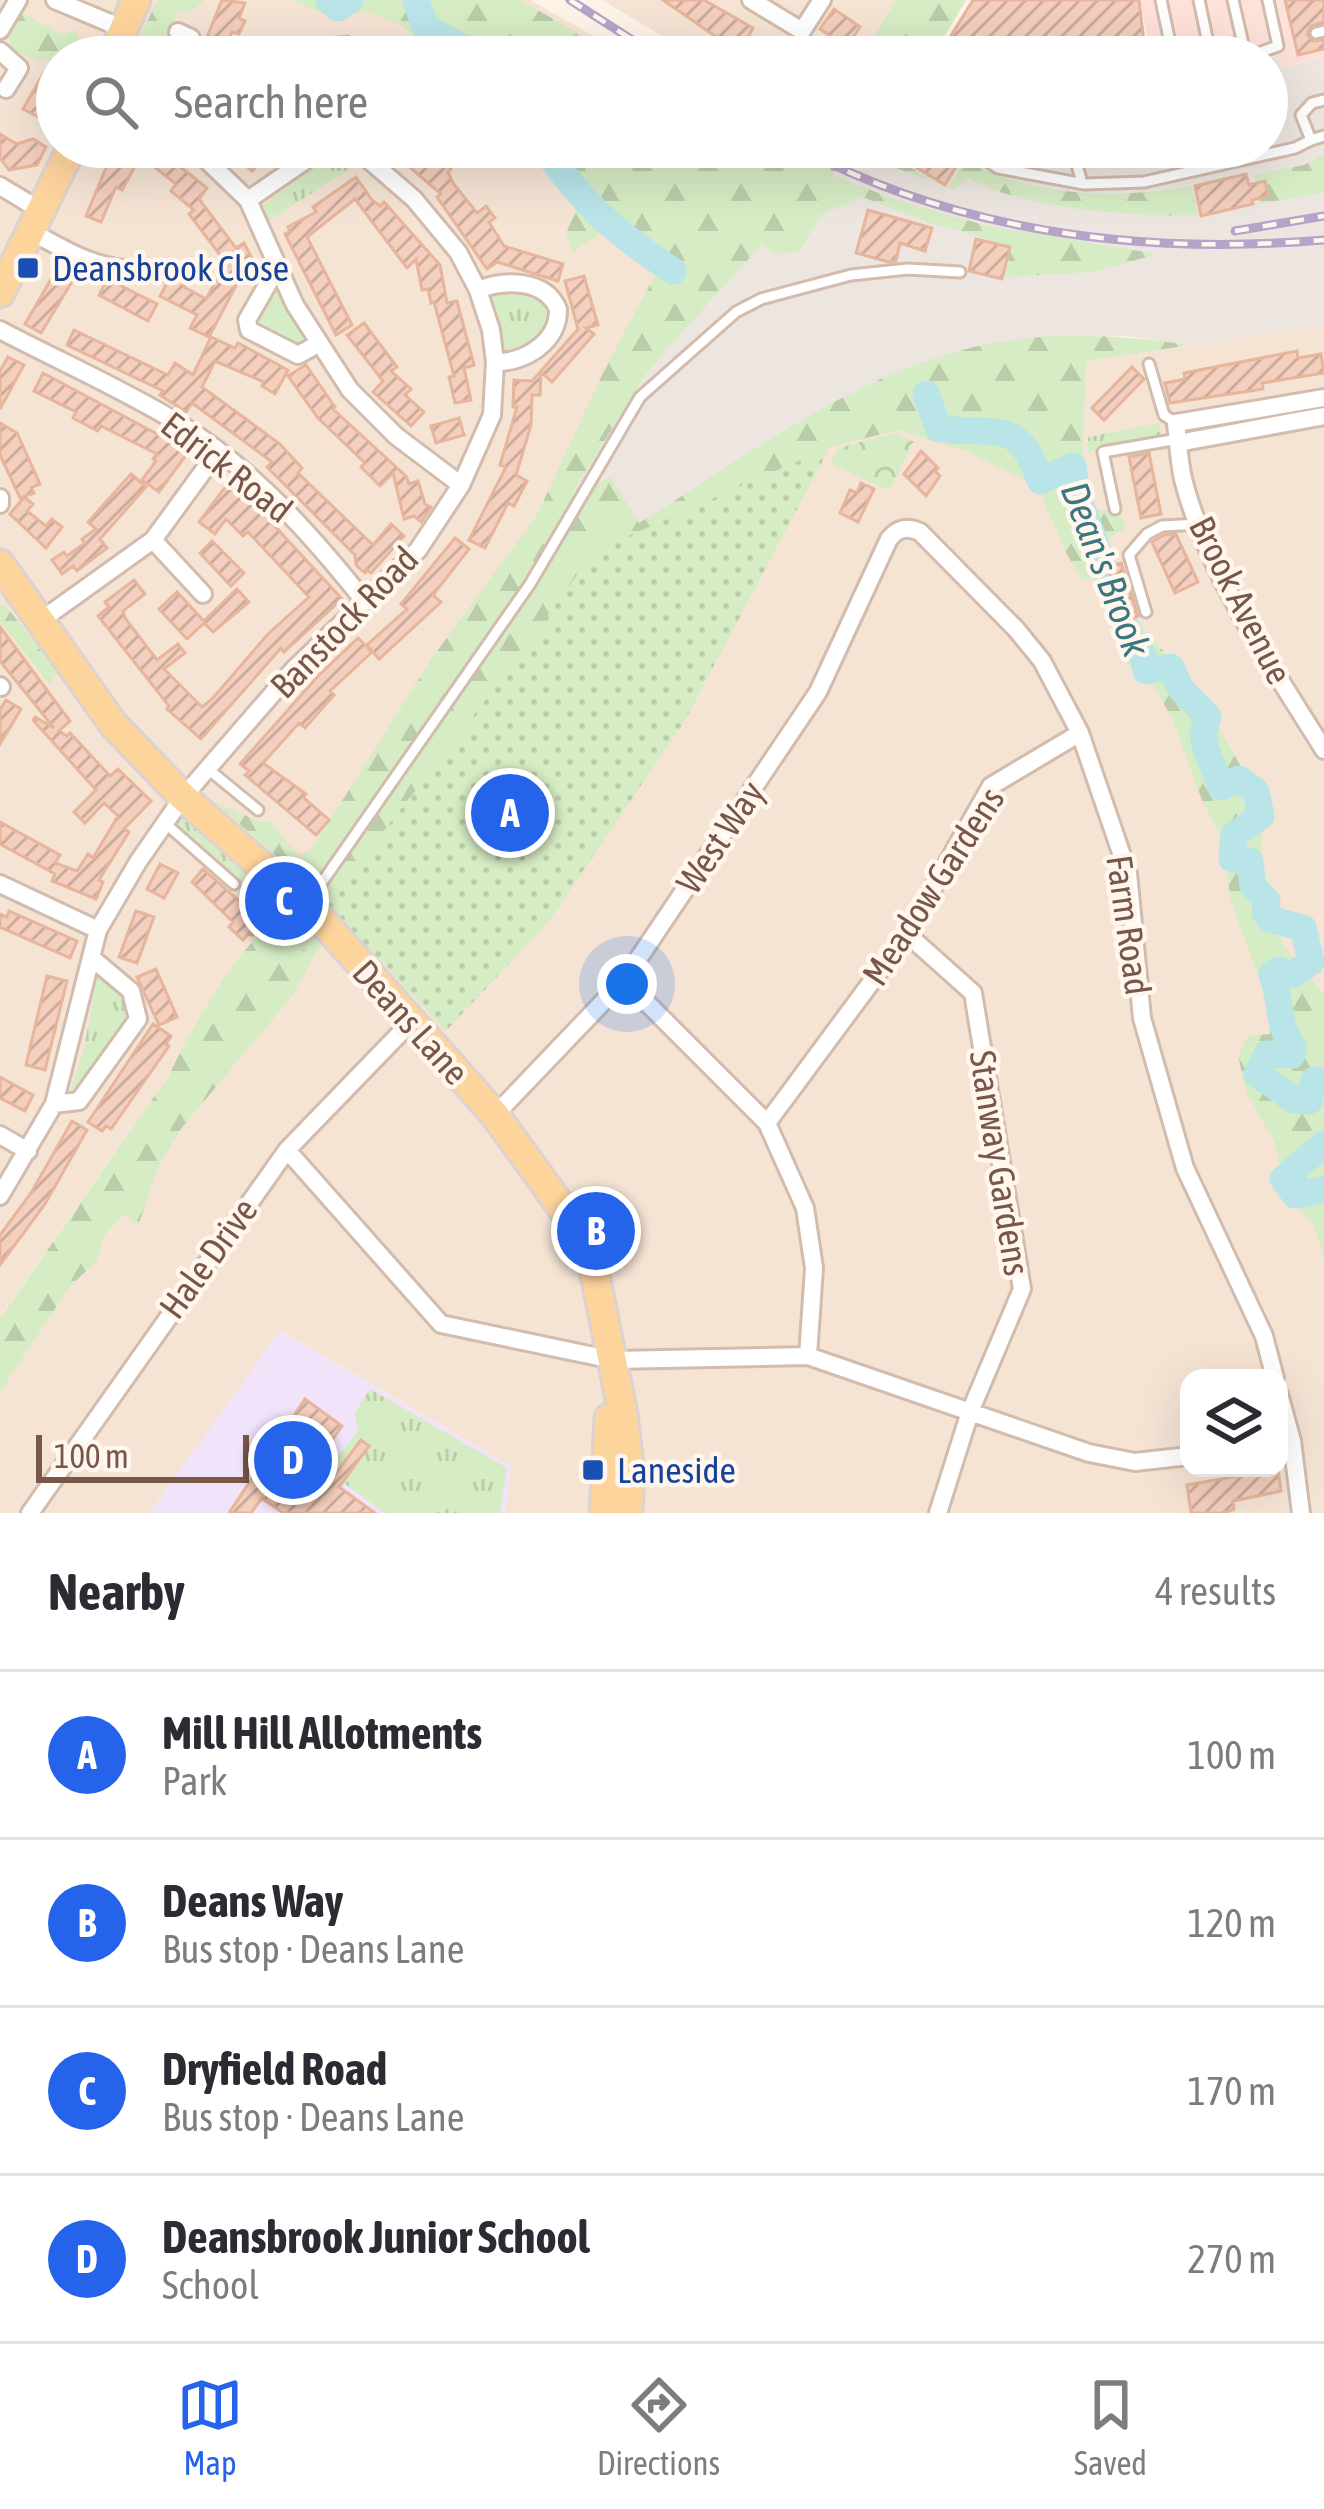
<!DOCTYPE html>
<meta charset="utf-8">
<style>
:root{--surface:#fff;--page:#f7f7f7;--text:#2b2b33;--muted:#7c7c81;--line:#e1e1e2;--accent:#2563eb}
body{margin:0;font-family:"Asap Condensed",sans-serif;background:var(--page);color:var(--text)}
.controls{position:absolute;right:36px;bottom:36px;display:grid;overflow:hidden;border-radius:24px;box-shadow:0 12px 48px #0002}
.controls button{width:108px;height:108px;display:grid;place-items:center;padding:0;border:0;border-bottom:3px solid var(--line);background:var(--surface);color:var(--text);font:60px sans-serif}
.scale{position:absolute;left:36px;bottom:30px;width:213px;box-sizing:border-box;padding-left:12px;border:6px solid #785749;border-top:0;font-size:33px;line-height:42px;white-space:nowrap;color:#785749;-webkit-text-stroke:9px #fff7ed;paint-order:stroke}
.you{position:absolute;left:627px;top:984px;width:42px;height:42px;margin:-30px;border:9px solid #fff;border-radius:50%;background:#1a73e8;box-shadow:0 0 0 18px #1a73e833}
.badge{display:grid;place-items:center;width:78px;height:78px;border-radius:50%;background:var(--accent);color:#fff;font-size:39px;font-weight:700}
.pin{position:absolute;translate:-50% -50%;border:6px solid #fff;box-shadow:0 3px 12px #0006}
.list{margin:0;padding:0;list-style:none}
h2{display:flex;justify-content:space-between;align-items:center;height:156px;margin:0;padding:0 48px;font-size:51px}
h2 small{font-size:39px;font-weight:400;color:var(--muted)}
.list li{display:grid;grid-template-columns:78px 1fr auto;gap:36px;align-items:center;box-sizing:border-box;height:168px;padding:0 48px;border-top:3px solid var(--line)}
.list b{display:block;font-size:45px;white-space:nowrap}
.list p{margin:0;font-size:39px;white-space:nowrap;color:var(--muted)}
.list em{font-size:39px;font-style:normal;color:var(--muted)}
.icon{flex:none;width:66px;height:66px;fill:none;stroke:currentColor;stroke-width:2;stroke-linecap:round;stroke-linejoin:round}
.map{position:relative;flex:none;width:1324px;height:1513px;overflow:hidden}
.search{position:absolute;background:var(--surface);box-shadow:0 12px 48px #0002;left:36px;right:36px;top:36px;height:132px;display:flex;align-items:center;gap:30px;box-sizing:border-box;padding:0 42px;border-radius:66px;color:var(--muted);font-size:45px}
.sheet{height:828px;background:var(--surface)}
nav{display:flex;justify-content:space-around;align-items:center;box-sizing:border-box;height:168px;border-top:3px solid var(--line);background:var(--surface);font-size:33px;color:var(--muted)}
nav a{display:grid;justify-items:center;gap:6px}
nav .on{color:var(--accent)}
.map>svg:first-child{display:block}
.residential{fill:#f5e4d4;fill-rule:evenodd}
.commercial{fill:#fee2da}
.industrial{fill:#ede6e0}
.education{fill:#f0e3fa}
.grass{fill:url(#grass-tufts)}
.forest{fill:url(#forest-firs)}
.park{fill:url(#park-crowns)}
.garden{fill:url(#garden-dots)}
.lines{fill:none;stroke-linecap:round;stroke-linejoin:round}
.river{stroke:#b9e4e8;stroke-width:27}
.building{fill:url(#building-hatch);stroke:#e7b59c;stroke-width:3}
.service-casing{stroke:#d2bcae;stroke-width:15}
.minor-casing{stroke:#d2bcae;stroke-width:22}
.primary-casing{stroke:#dcd3d0;stroke-width:33}
.service{stroke:#fff;stroke-width:9}
.minor{stroke:#fff;stroke-width:16}
.primary{stroke:#fed49d;stroke-width:27}
.rail-casing{stroke:#b5a3c8;stroke-width:9}
.rail{stroke:#fff7ed;stroke-width:4.5;stroke-dasharray:14;stroke-linecap:butt}
.transit-dot{fill:#1a4fb4;stroke:#fff7ed;stroke-width:4.5}
.labels{text-anchor:middle;stroke-width:9;stroke-linejoin:round;paint-order:stroke}
.transit-label{font-size:36px;fill:#164399;stroke:#fff7ed;text-anchor:start}
.street-label{font-size:36px;fill:#785749;stroke:#fff7ed}
.water-label{font-size:39px;font-style:italic;fill:#3c767e;stroke:#fff7ed}
</style>
<div class="map">
<svg width="1324" height="1513" viewBox="0 0 1324 1513">
<defs>
<pattern id="grass-tufts" width="24" height="20" patternUnits="userSpaceOnUse" patternTransform="scale(3)"><rect width="24" height="20" fill="#d6ecc4"/><path d="M3 7l-1-3M5 7V3M7 7l1-3M15 17l-1-3M17 17v-4M19 17l1-3" fill="none" stroke="#bca"/></pattern>
<pattern id="forest-firs" width="22" height="20" patternUnits="userSpaceOnUse" patternTransform="scale(3)"><rect width="22" height="20" fill="#d6ecc4"/><path d="M5 1l3.5 6h-7zM16 11l3.5 6h-7z" fill="#bca"/></pattern>
<pattern id="park-crowns" width="20" height="18" patternUnits="userSpaceOnUse" patternTransform="scale(3)"><rect width="20" height="18" fill="#d6ecc4"/><path d="M2 6a3 3 0 1 1 6 0M12 15a3 3 0 1 1 6 0" fill="none" stroke="#bca"/></pattern>
<pattern id="garden-dots" width="8" height="8" patternUnits="userSpaceOnUse" patternTransform="scale(3)"><rect width="8" height="8" fill="#d6ecc4"/><path d="M2 2h.1M6 6h.1" fill="none" stroke="#bca" stroke-width="1.8" stroke-linecap="round"/></pattern>
<pattern id="building-hatch" width="6" height="6" patternUnits="userSpaceOnUse" patternTransform="scale(3)"><rect width="6" height="6" fill="#f4cfbd"/><path d="M-1 1l2-2M0 6l6-6M5 7l2-2" fill="none" stroke="#caab9c"/></pattern>
</defs>
<rect width="100%" height="100%" fill="#fdf3e6"/>
<!-- residential -->
<path class="residential" d="M0 0H530L630 57H57V147H781L804 160 802 165 808 169 866 409 1082 489 1086 360 1324 325V1513H505L511 1466 281 1331 149 1513H0V1370L315 928 305 905 170 1074 0 1317ZM1189 1378H1279V1468H1189Z
M602 0H935L893 57H697Z"/>
<!-- commercial -->
<path class="commercial" d="M1140 0H1324V57L1280 68 1277 56 1152 57Z"/>
<!-- industrial -->
<path class="industrial" d="M1277 56 1281 68 1324 57V325L1190 345 1126 336 1072 337 966 349 619 536 570 497 649 369 772 233 825 147H1267V58Z"/>
<!-- education -->
<path class="education" d="M280 1331 511 1466 505 1513H149Z"/>
<!-- grass -->
<path class="grass" d="M347 154 359 163 268 221 260 207 331 155Z
M274 279 308 343 301 348 255 329 252 321Z
M512 285 552 305 553 320 526 352 505 358 489 289Z
M1159 423 1160 437 1088 452V437Z
M182 816 324 944 315 954 289 944 282 923 175 824Z
M98 971 126 993 133 1018 79 1091 69 1095 84 1049Z
M370 1389 507 1468 500 1513H385L338 1479 334 1462 358 1431 355 1413Z"/>
<!-- forest -->
<path class="forest" d="M157 0H205L191 11 177 13 166 39 180 49 176 57H131Z
M292 0H520L620 57H441L399 24 369 12 332 17Z
M896 0H966L932 57H853L867 48Z
M21 12 62 35 77 30 78 41 57 61 36 60 10 48 9 26Z
M527 147H767L786 161 805 166 820 147H876L939 184 847 150 833 175 896 200 984 225 1157 254 1094 272 1005 277 1011 246 927 222 862 197 822 214 799 252 773 253 762 244 649 369 571 495 611 477 639 523C741 460 844 381 962 350 1036 330 1115 334 1190 345L1086 361 1082 489 1097 510 1120 511 1126 528 1104 540V575L1082 580 1064 549 1038 487 966 451 898 430 830 447 612 544 354 926 214 801 258 821 271 822 299 857 313 847 432 658 537 515 608 362 657 272 607 229 573 252 566 234 576 208Z
M1324 153V192L1260 204 1254 175 1304 165Z
M965 161C1037 197 1113 200 1191 186L1198 215C1136 218 1022 208 967 178L955 190 948 187Z
M1114 603C1160 632 1245 757 1260 811 1264 828 1260 849 1261 866 1264 924 1285 953 1324 994V1257L1313 1224 1288 1196 1274 1141 1246 1092 1238 1055 1248 1036 1270 1034 1271 1010 1231 902 1222 839 1203 803 1172 718 1153 685 1129 666 1111 627Z
M0 605H5L58 671 50 685 0 621Z
M282 923 289 944 315 954 293 995 180 1130 158 1167 138 1226 125 1214 103 1237 97 1261 70 1286 0 1392V1318L170 1074C183 1043 232 959 257 938 264 932 274 928 282 923Z"/>
<!-- park -->
<path class="park" d="M895 433 914 442 889 491 830 463 839 448Z"/>
<!-- garden -->
<path class="garden" d="M830 447 684 722 549 921 446 1031 327 904 505 675 594 551Z"/>
<g class="lines">
<!-- river -->
<path class="river" d="M329 0 338 8 350 0
M416 0 425 27 480 57
M544 147C582 204 616 233 673 271
M926 394 939 429C997 435 1020 418 1040 481L1073 466 1077 494 1132 643 1143 655 1146 671 1171 667 1180 688 1208 717C1195 743 1214 762 1221 787L1239 779 1256 791 1261 816 1234 835 1232 859 1250 861 1253 886 1267 901 1265 912 1269 919 1303 928 1311 962 1292 975 1278 970 1272 974C1282 1001 1277 1026 1293 1047L1292 1055 1267 1054 1257 1074 1294 1100 1309 1101 1314 1080 1324 1081
M1324 1144 1283 1179 1295 1195 1324 1189"/>
</g>
<!-- building -->
<path class="building" d="M222 0 245 3 239 18 245 21 239 34 232 32 222 57H199Z
M663 0H704L753 28 748 37 779 57H745Z
M973 0H1139L1144 43 1126 47 1124 40 1087 47 1076 57H938Z
M1285 0H1324V22L1311 26 1307 34 1312 41 1324 40V49L1298 55Z
M834 9 860 27 847 47 820 29Z
M348 36V43H363V57H309V46L336 45 335 37Z
M46 69 57 76V90L40 118 23 109Z
M0 134 17 144 33 139 46 147 37 165 9 170 0 158Z
M120 147 141 155 122 190 116 187 101 222 86 216 111 156 115 158Z
M224 147H252L264 158 252 171Z
M386 147H425L451 169 448 172 453 183 477 213 486 206 495 218 489 222 504 246 563 264 558 281 497 262 487 269 437 197 441 194Z
M883 147H958L963 155 945 185Z
M986 147H1037L1026 164 1011 161Z
M158 149 207 188 199 199 236 248 244 243 257 268 241 276 209 337 190 328 197 315 160 296 173 272 188 280 184 287 206 299 226 263 189 214 194 210 171 191 176 184 148 162Z
M1246 174 1249 185 1265 181 1268 196 1252 200 1253 204 1201 216 1195 186Z
M356 177 372 200 380 206 384 202 440 265 447 303 457 301 474 365 464 368 471 400 455 403 449 377 454 376 434 302 431 303 428 289 422 290 416 259 407 268 355 199 307 237 352 325 336 335 285 234 290 231 288 227 316 212 313 207Z
M868 210 932 228 925 251 900 243 896 261 889 262 856 253Z
M976 239 1010 247 1002 279 969 271Z
M61 262 79 270 41 333 25 324Z
M584 276 598 325 586 328 594 334 552 382 541 372 540 395H532L531 425 516 475 527 481 514 506 508 503 485 548 469 540 506 467 500 465 517 407H513L514 380 532 381 578 329 565 281Z
M107 279 157 304 148 321 99 295Z
M364 323 397 367 391 371 411 389 405 395 424 412 411 426 373 392 383 381 347 335Z
M74 330 168 375 175 363 193 375 211 337 235 348 238 343 288 370 275 394 262 386 264 382 215 361 202 387 280 444 302 468 298 473 373 545 391 524 404 536 371 573 367 570 365 573 356 565 355 555 267 467 272 462 192 403 186 412 160 395 163 391 67 345Z
M1297 351 1298 358 1321 354 1324 373 1262 383 1263 389 1170 403 1165 383 1185 379 1184 373Z
M8 357 24 365 0 409V371Z
M306 365 335 407 333 409 406 476 409 484 418 481 425 504 431 507 421 522 414 516 404 519 393 473 380 486 361 467 365 463 318 418 288 376Z
M1132 367 1144 379 1104 420 1092 408Z
M43 373 189 451 159 492 142 480 156 461 153 459 157 454 101 426 98 431 73 418 76 412 34 391Z
M459 418 464 435 436 443 431 426Z
M0 423 17 433 40 484 31 488 34 493 20 498 0 455Z
M921 451 938 468 935 471 940 476 926 496 904 474Z
M1149 453 1161 514 1141 518 1129 457Z
M131 474 146 487 100 539 107 548 77 571 73 566 62 574 52 560 64 552 67 556 85 543 82 539 96 529 88 522Z
M229 482 246 495 342 599 284 652 281 648 201 739 167 709 169 706 98 616 109 607 105 602 134 580 145 594 123 611 125 618 157 660 178 644 185 653 164 669 202 707 212 699 268 634 309 597 248 532 243 536 226 519 215 534 199 522Z
M861 483 874 489 858 522 840 513 850 490 857 493Z
M24 497 33 504 27 511 46 526 52 519 62 527 46 548 10 514Z
M1176 534 1198 582 1175 593 1152 542 1164 535Z
M455 538 469 549 433 595 441 602 379 659 367 645 407 609 401 604Z
M212 541 244 573 231 586 200 553Z
M1121 563 1138 616 1126 620 1108 568Z
M237 589 249 602 213 632 204 623 187 639 159 609 177 592 204 621Z
M0 627 70 721 59 731 67 736 70 733 110 776 118 769 151 801 124 829 129 832 99 880 103 882 96 899 52 881 55 874 0 844V822L60 855 55 863 77 871 88 854 93 858 118 816 104 803 85 823 74 812 96 790 33 720 35 717 54 728 0 661Z
M358 638 372 652 330 691 334 695 305 728 299 723 263 763 306 794 303 797 329 820 316 835 245 775 249 771 240 764 318 676Z
M6 700 21 709 0 744V710Z
M160 864 178 873 164 898 147 889Z
M203 869 263 922 252 935 249 933 243 940 229 927 233 922 192 882Z
M9 911 77 941 70 958 0 927V914L7 917Z
M136 911 154 917 137 963 119 957Z
M156 969 177 1017 159 1025 137 977Z
M47 976 67 981 45 1070 26 1065Z
M153 1024 171 1036 166 1044 169 1046 111 1129 106 1126 102 1131 88 1122Z
M0 1077 33 1095 25 1111 0 1098Z
M72 1121 87 1130 45 1204 0 1265V1235L31 1193Z
M305 1399 342 1426 312 1468 330 1481 361 1440 369 1446 339 1487 375 1513H283L262 1498 251 1513H229Z
M1278 1469 1281 1491 1233 1501 1234 1509 1224 1513H1191L1187 1485Z"/>
<g class="lines">
<defs>
<path id="service" d="M1161 0 1173 57
M1199 0 1211 57
M1233 0 1246 57
M1316 33 1324 31
M1247 57 1278 46 1268 0
M1324 100 1312 103 1301 115 1311 140 1324 136
M967 147 998 168 1084 184 1144 182 1295 148 1311 140
M1072 147 1082 183
M1208 147 1213 166
M1076 163 1137 147
M1149 364 1164 415 1176 423
M1115 509 1103 452 1178 439
M1146 612 1129 555 1147 534 1162 526 1200 524
M208 769 258 810
M166 824 234 884
M309 901 530 584 640 397 736 312 761 299 851 275 908 269 960 272"/>
<path id="minor" d="M55 0 124 29
M751 0 802 31 822 0
M0 30 18 0
M178 32 191 38 183 57
M0 51 19 68 6 89
M193 147 248 200 295 305 350 390 396 436 461 485
M0 186 43 212
M248 200 325 147
M32 232C85 261 99 269 160 273
M277 268 247 320 249 330 298 355 318 344
M478 290C504 279 545 279 558 309 559 342 524 363 495 362
M0 330C59 361 123 389 180 424 254 470 311 534 365 602
M1324 398 1176 423C1178 441 1179 461 1183 479 1207 573 1273 668 1324 750
M1178 443 1324 416
M0 498V504
M153 540 203 594
M40 621 153 540 218 451
M0 686 1 687
M0 884 98 930
M907 934 973 993 1022 1289 970 1412 938 1513
M624 980 767 1123 805 1208 814 1268 808 1356
M54 1104 79 1101 138 1019 131 991 93 959
M495 1115 624 980 818 692 889 539C898 528 907 526 920 532L1016 629 1042 661 1080 733 1128 873 1142 1018 1185 1168 1264 1336 1275 1378
M767 1123 907 934 991 786 1080 733
M0 1135 28 1151
M287 1150 441 1324 613 1360 808 1356 1089 1453 1135 1462 1189 1456
M0 1196 54 1104 98 930 138 862 183 797 294 669 418 550 461 485 492 415 495 362 491 330 478 290 458 252 414 199 354 147
M1279 1394 1292 1441 1301 1513
M30 1513 287 1150 410 1023"/>
<path id="primary" d="M112 57 136 0
M0 293 72 147
M0 564 113 724 183 797 315 913 495 1115 589 1245 623 1414 630 1474 628 1513
M604 1513 609 1418"/>
</defs>
<!-- service casing -->
<use href="#service" class="service-casing"/>
<!-- minor casing -->
<use href="#minor" class="minor-casing"/>
<!-- primary casing -->
<use href="#primary" class="primary-casing"/>
<!-- service -->
<use href="#service" class="service"/>
<!-- minor -->
<use href="#minor" class="minor"/>
<!-- primary -->
<use href="#primary" class="primary"/>
<defs>
<path id="rail" d="M570 0 659 57
M797 147C960 233 1143 255 1324 240
M1235 231 1324 216"/>
</defs>
<!-- rail casing -->
<use href="#rail" class="rail-casing"/>
<!-- rail -->
<use href="#rail" class="rail"/>
</g>
<!-- markers -->
<g class="transit-dot">
<rect x="16" y="256" width="24" height="24" rx="6"/>
<rect x="581" y="1458" width="24" height="24" rx="6"/>
</g>
<g class="labels">
<!-- transit labels -->
<g class="transit-label">
<text x="52" y="281">Deansbrook Close</text>
<text x="617" y="1483">Laneside</text>
</g>
<!-- street labels -->
<g class="street-label">
<text transform="translate(227 467) rotate(38)" y="13">Edrick Road</text>
<text transform="translate(1241 600) rotate(63)" y="13">Brook Avenue</text>
<text transform="translate(344 622) rotate(-46)" y="13">Banstock Road</text>
<text transform="translate(720 837) rotate(-56)" y="13">West Way</text>
<text transform="translate(933 886) rotate(-57)" y="13">Meadow Gardens</text>
<text transform="translate(1129 925) rotate(82)" y="13">Farm Road</text>
<text transform="translate(411 1022) rotate(48)" y="13">Deans Lane</text>
<text transform="translate(1000 1163) rotate(81)" y="13">Stanway Gardens</text>
<text transform="translate(208 1258) rotate(-54)" y="13">Hale Drive</text>
</g>
<!-- water labels -->
<g class="water-label">
<text transform="translate(1106 569) rotate(69)" y="14">Dean's Brook</text>
</g>
</g>
</svg>
<div class="controls">
<button><svg class="icon" aria-label="layers" viewBox="0 0 24 24"><path d="M12 4l9 5-9 5-9-5zM3 14l9 5 9-5"/></svg></button>
</div>
<div class="scale">100 m</div>
<div class="you"></div>
<div class="pin badge" style="left:510px;top:813px">A</div>
<div class="pin badge" style="left:596px;top:1231px">B</div>
<div class="pin badge" style="left:284px;top:901px">C</div>
<div class="pin badge" style="left:293px;top:1460px">D</div>
<div class="search"><svg class="icon" aria-label="search" viewBox="0 0 24 24"><circle cx="10" cy="10" r="6"/><path d="M15 15l6 6"/></svg>Search here</div>
</div>
<section class="sheet">
<h2>Nearby<small>4 results</small></h2>
<ul class="list">
<li><span class="badge">A</span><div><b>Mill Hill Allotments</b><p>Park</p></div><em>100 m</em></li>
<li><span class="badge">B</span><div><b>Deans Way</b><p>Bus stop · Deans Lane</p></div><em>120 m</em></li>
<li><span class="badge">C</span><div><b>Dryfield Road</b><p>Bus stop · Deans Lane</p></div><em>170 m</em></li>
<li><span class="badge">D</span><div><b>Deansbrook Junior School</b><p>School</p></div><em>270 m</em></li>
</ul>
</section>
<nav>
<a class="on"><svg class="icon" aria-label="map" viewBox="0 0 24 24"><path d="M3 6l6-2 6 2 6-2v14l-6 2-6-2-6 2zM9 4v14M15 6v14"/></svg>Map</a>
<a><svg class="icon" aria-label="directions" viewBox="0 0 24 24"><path d="M12 3l9 9-9 9-9-9zM9 14v-3h6M13 9l2 2-2 2"/></svg>Directions</a>
<a><svg class="icon" aria-label="saved" viewBox="0 0 24 24"><path d="M7 4h10v16l-5-4-5 4z"/></svg>Saved</a>
</nav>
